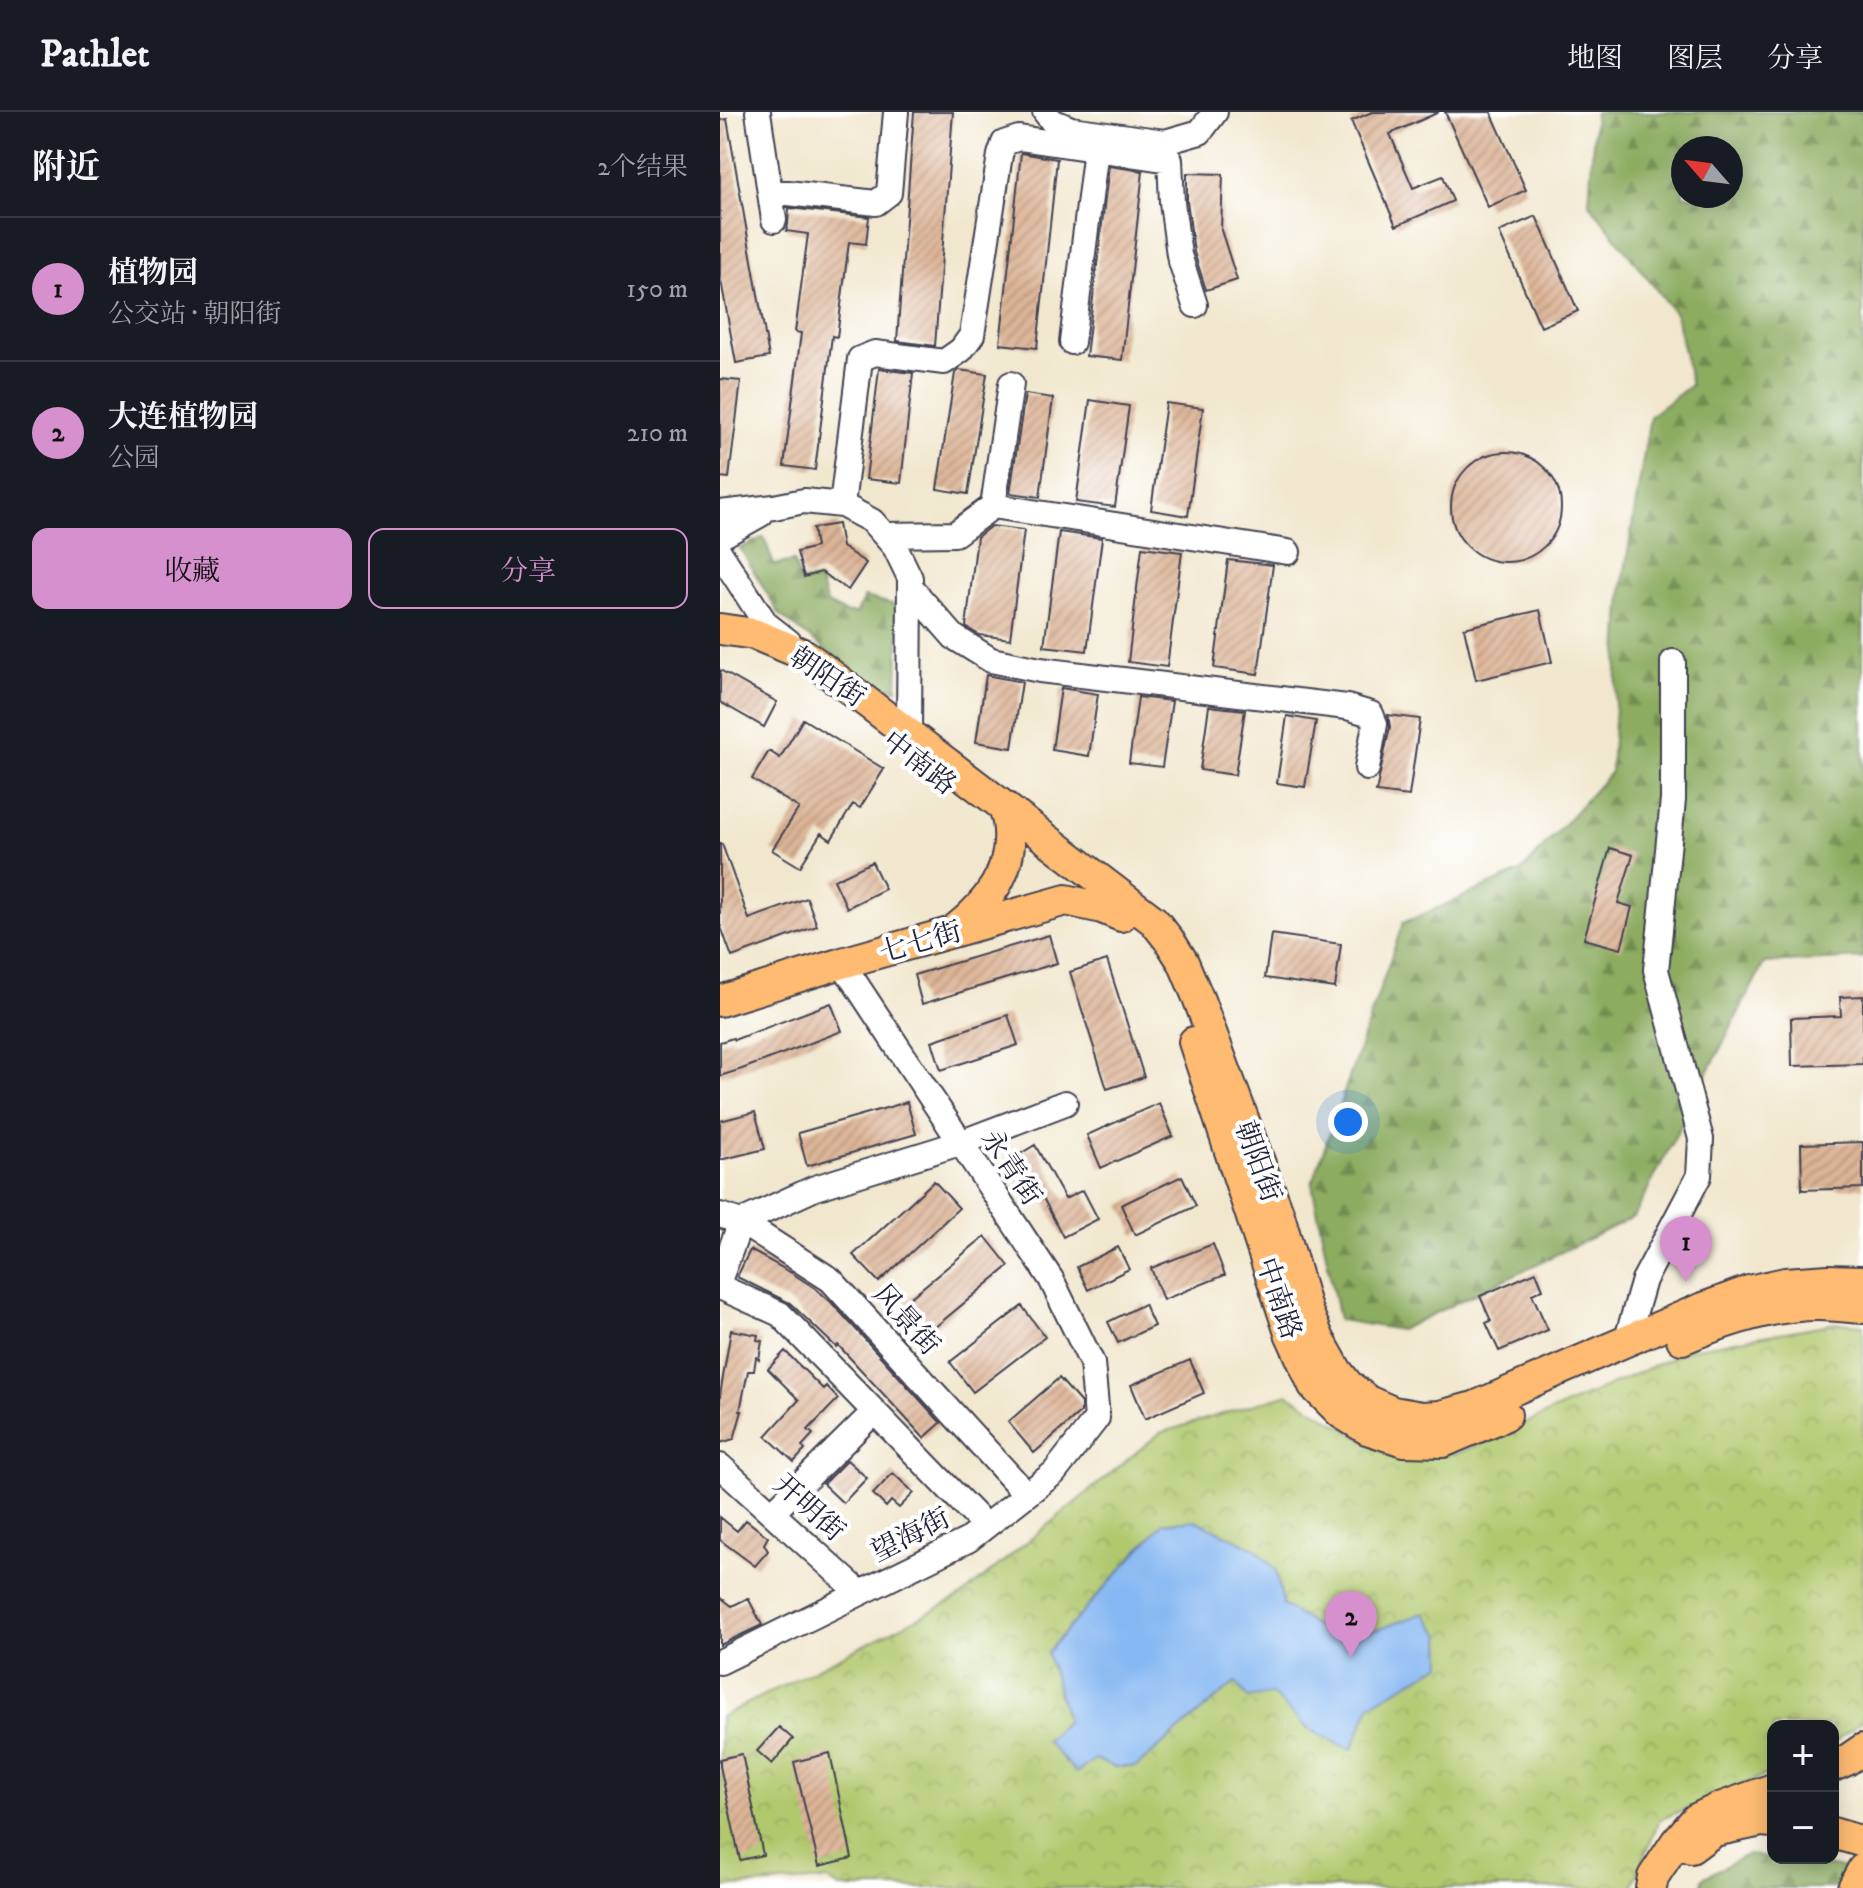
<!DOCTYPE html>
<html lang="zh">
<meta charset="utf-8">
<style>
:root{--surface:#171b24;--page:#242831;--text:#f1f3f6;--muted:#9ea1a6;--line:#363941;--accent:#d690ce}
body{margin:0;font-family:"IM FELL DW Pica","Noto Serif SC",serif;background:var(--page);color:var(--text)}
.controls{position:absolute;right:24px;bottom:24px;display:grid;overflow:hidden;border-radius:16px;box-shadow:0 4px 20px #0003}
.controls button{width:72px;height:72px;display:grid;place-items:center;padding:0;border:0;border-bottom:2px solid var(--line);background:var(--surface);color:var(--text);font:40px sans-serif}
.compass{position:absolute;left:951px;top:24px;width:72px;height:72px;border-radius:50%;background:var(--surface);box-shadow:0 4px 20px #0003;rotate:298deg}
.you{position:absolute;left:628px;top:1010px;width:28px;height:28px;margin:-20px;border:6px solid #fff;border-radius:50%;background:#1a73e8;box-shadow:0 0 0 12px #1a73e833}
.badge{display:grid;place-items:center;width:52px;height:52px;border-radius:50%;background:var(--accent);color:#111;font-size:26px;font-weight:700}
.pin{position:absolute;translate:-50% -66px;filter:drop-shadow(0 2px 4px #0008)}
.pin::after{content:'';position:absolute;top:42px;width:28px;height:24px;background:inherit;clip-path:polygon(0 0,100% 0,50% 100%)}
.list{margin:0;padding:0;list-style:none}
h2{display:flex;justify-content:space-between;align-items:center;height:104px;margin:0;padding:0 32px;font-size:34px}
h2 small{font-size:26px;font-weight:400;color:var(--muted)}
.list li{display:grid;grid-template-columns:52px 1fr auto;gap:24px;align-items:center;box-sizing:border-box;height:144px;padding:0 32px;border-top:2px solid var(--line)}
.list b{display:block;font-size:30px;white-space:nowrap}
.list p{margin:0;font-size:26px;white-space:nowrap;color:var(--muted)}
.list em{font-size:26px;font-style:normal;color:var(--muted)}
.actions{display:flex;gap:16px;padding:24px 32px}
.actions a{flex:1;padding:18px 0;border:2px solid var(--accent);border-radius:16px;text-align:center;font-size:28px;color:var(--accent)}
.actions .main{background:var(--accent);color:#111}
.map{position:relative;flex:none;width:1143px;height:1776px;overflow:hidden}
header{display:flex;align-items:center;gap:48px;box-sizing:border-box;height:112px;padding:0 40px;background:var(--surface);border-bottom:2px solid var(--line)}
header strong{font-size:38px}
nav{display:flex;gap:44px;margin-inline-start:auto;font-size:28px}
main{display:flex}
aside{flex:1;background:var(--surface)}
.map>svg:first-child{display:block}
.forest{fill:url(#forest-firs);stroke:#57674e;stroke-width:2;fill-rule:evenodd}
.park{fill:url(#park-crowns);stroke:#6a7554;stroke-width:2}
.water{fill:#85b7f2;stroke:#546c96;stroke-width:2}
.building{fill:url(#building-hatch)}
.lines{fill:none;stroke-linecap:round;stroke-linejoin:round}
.minor-casing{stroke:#414051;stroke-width:28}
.major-casing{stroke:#414051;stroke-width:34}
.minor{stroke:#fff;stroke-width:24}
.major{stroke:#febb71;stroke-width:30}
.labels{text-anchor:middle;stroke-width:8;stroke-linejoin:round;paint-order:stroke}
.street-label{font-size:28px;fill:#22223b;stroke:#fff}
</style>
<header>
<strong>Pathlet</strong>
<nav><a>地图</a><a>图层</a><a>分享</a></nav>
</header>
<main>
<aside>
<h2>附近<small>2个结果</small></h2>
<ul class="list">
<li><span class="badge">1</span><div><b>植物园</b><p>公交站 · 朝阳街</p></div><em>150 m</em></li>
<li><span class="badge">2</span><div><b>大连植物园</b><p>公园</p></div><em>210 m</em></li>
</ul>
<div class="actions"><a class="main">收藏</a><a>分享</a></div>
</aside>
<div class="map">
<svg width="1143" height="1776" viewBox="0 0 1143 1776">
<defs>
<pattern id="forest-firs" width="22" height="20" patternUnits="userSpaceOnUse" patternTransform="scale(2)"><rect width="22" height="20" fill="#8cac60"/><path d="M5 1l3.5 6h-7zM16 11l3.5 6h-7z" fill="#728c50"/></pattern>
<pattern id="park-crowns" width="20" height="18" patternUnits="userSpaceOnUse" patternTransform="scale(2)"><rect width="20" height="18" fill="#b1c86d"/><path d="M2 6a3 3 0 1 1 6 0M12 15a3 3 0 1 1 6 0" fill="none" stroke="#98ac5f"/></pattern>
<pattern id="building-hatch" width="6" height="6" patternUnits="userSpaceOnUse" patternTransform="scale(2)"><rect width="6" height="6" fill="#dcb496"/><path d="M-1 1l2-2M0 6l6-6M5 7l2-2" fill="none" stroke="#bc9a82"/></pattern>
</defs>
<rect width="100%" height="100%" fill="#fff"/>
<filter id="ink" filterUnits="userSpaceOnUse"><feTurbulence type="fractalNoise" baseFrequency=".0125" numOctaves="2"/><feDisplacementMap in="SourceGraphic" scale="16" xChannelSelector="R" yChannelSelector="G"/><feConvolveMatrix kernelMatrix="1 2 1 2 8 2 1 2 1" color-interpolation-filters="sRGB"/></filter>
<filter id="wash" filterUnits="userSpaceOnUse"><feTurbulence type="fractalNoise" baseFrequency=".006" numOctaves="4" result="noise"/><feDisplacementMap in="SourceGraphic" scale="32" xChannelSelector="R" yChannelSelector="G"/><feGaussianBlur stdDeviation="1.8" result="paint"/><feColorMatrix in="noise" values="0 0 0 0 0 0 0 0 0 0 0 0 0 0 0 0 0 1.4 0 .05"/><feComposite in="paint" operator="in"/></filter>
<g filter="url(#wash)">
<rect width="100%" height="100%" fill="#f1e7ce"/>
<!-- forest -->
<path class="forest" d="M875 0H1143V846L1044 851 914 1105 680 1218 619 1208 592 1072 683 811 802 759 891 660 902 477 930 304 971 273 956 203 869 91ZM963 36H1011V84H963Z
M44 425 54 453 74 449 80 469 99 467 107 492 125 501H137L144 485 176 493 179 508 177 577 150 572 60 503 20 436Z
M1028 1742 1143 1759V1776H981L983 1766Z"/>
<!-- park -->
<path class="park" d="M1116 1211 1143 1213V1608L1113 1631V1614H1053V1660L939 1708 912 1776H120L107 1768 0 1775V1605L240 1485 440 1321 568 1282 675 1347 739 1341 971 1237Z"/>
<!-- water -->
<path class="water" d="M475 1408 535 1436 556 1458 563 1493 616 1527 659 1517 704 1501 721 1523 722 1552 650 1593 632 1637 618 1632 587 1616 552 1582 528 1586 516 1570 416 1655H394L375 1647 356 1661 326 1629 347 1609 327 1540 443 1411Z"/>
<g id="blocks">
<!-- building -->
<path class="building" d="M194 0H233L215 234 177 229Z
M652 0H719L670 22 693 76 723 64 733 89 676 114 631 9Z
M725 0H771L806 78 768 95Z
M7 7 49 245 16 251 0 163V8Z
M301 41 337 47 317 236 280 232Z
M389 54 423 59 402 248 366 244Z
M467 61 503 62 501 118 517 168 486 178 474 140 467 89Z
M69 96 149 105 146 132 129 130 117 225 112 224 95 358 64 354 81 221 75 220 88 122 66 119 68 113Z
M816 104 858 199 821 215 779 120Z
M159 257 193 261 181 371 146 367Z
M239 258 267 262 248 382 217 377 235 261Z
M0 267 21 269 9 366 0 365Z
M305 282 333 286 320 385 290 381Z
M370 288 409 294 395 395 356 390Z
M446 291 483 296 468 404 431 398Z
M731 395a55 55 0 1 1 110 0a55 55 0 1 1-110 0Z
M118 412 122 435 146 451 128 478 101 460 84 465 77 440 96 435 93 416Z
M271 414 304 418 290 527 259 523 246 515 257 425Z
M339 420 382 426 367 539 324 534Z
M422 435 462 440 447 555 408 550Z
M508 448 553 453 538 562 494 556Z
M820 498 832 550 756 568 744 516Z
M0 558 57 590 44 615 0 590Z
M266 563 302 570 292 636 256 630Z
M341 576 378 582 369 644 332 638Z
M418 585 452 589 442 655 409 651Z
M489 594 525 598 515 663 480 658Z
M668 603 700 607 689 684 656 680 670 615Z
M567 604 596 609 585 675 557 671Z
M83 607 164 657 140 696 133 692 111 728 101 721 80 755 52 738 79 696 32 667 49 639 60 646Z
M0 732H2L29 807 87 786 97 814 12 845 0 812Z
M890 736 913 743 898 791 912 795 901 837 864 827Z
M152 750 165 777 127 796 114 768Z
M551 822 621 832 615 876 545 866Z
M329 823 337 851 202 892 194 863Z
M387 848 424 965 387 977 350 860Z
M1143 884V952L1072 954 1071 906 1121 904 1120 885Z
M111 891 122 919 22 957 0 964V930L13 926 14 928Z
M288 903 298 933 221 958 212 929Z
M187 990 196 1022 87 1054 78 1021Z
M439 991 453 1024 381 1056 367 1023Z
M35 1000 45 1037 0 1048V1009Z
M1143 1030V1076L1082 1078 1081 1032Z
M315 1033 345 1087 363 1078 378 1107 343 1125 318 1076 306 1083 287 1050Z
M462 1064 476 1094 415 1123 401 1093Z
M214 1069 239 1096 159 1170 133 1143Z
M265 1124 289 1154 203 1225 179 1195Z
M493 1132 505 1163 443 1188 431 1156Z
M398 1135 409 1157 368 1178 357 1155Z
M30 1138 70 1160 95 1176 111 1190 221 1311 204 1326 118 1233 116 1235 70 1191 17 1165Z
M816 1160 823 1177 812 1182 828 1218 779 1239 766 1211 771 1209 760 1184Z
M424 1192 434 1214 398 1231 388 1210Z
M302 1194 325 1225 253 1280 230 1250Z
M11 1218 38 1223 37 1228 42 1229 39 1248 36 1245 34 1259H28L20 1299H22L14 1327 0 1331V1283Z
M65 1239 103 1277 106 1274 118 1287 88 1318 93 1322 82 1334 85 1338 74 1350 46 1324 79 1288 48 1257Z
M470 1248 484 1281 425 1307 411 1273Z
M339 1266 361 1291V1300L314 1341 288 1310Z
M127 1348 147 1366 123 1391 103 1372Z
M173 1361 194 1381 179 1396 171 1389 166 1395 153 1382Z
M0 1405 17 1419 26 1408 48 1425 44 1432 48 1439 35 1454 0 1428Z
M0 1485 12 1494 28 1486 42 1513 0 1533Z
M59 1615 73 1627 52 1652 37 1639Z
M110 1641 132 1746 99 1754 74 1650Z
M22 1642 43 1743 20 1748 0 1654V1647Z"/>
</g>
</g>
<g filter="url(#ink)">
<use href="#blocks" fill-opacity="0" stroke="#414051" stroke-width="2"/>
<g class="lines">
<defs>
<path id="minor" d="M38 0 54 108
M325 0 332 9 351 17 445 30 480 20 495 0
M50 79 156 91 169 81 176 0
M352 230 376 37
M122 393 140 247 155 241 224 250 241 238 252 223 280 43 284 31 299 26 450 48 452 90 459 143 475 193
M273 394 568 440
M0 401 54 395 84 389 122 393 152 409 175 435 190 466 189 621
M165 423 235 422 273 394 291 272
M0 425 41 402
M0 441 46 512 69 530
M190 475 234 525 271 548 320 558 627 595 651 602 655 612 647 656
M0 1103 21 1110 111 1168 306 1382
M0 1166 21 1110 95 1076 240 1031 345 991
M0 1175 60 1202 265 1414
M906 1230 924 1168 979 1064 981 1027 936 858 953 688V550
M0 1354 140 1481
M52 1401 154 1300
M0 1550 248 1428 334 1361 377 1306 372 1251 331 1167 122 851"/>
<path id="major" d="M0 517 34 522 85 543 434 809 449 828 463 850 479 888 559 1103 586 1197 599 1227 617 1259 628 1273 648 1289 673 1300 702 1305 720 1304 754 1295 978 1198 1029 1179 1065 1171 1109 1168 1143 1169
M237 816C267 792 292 759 289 719 289 711 286 702 284 694
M0 889 122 851 346 788 382 796 401 804
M474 930 570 1221 594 1274 621 1301 647 1317 684 1329 723 1330 786 1303
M962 1227C1004 1209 1052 1193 1098 1193 1113 1193 1128 1195 1143 1196
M1113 1654 1127 1648 1143 1637
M1113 1721 1143 1730
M971 1736 994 1719 1041 1709 1053 1710
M931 1776 933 1765 956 1730 976 1707 997 1697 1053 1677
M1133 1776 1143 1757"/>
</defs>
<!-- minor casing -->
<use href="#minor" class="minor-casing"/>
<!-- major casing -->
<use href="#major" class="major-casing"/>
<!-- minor -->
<use href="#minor" class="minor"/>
<!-- major -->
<use href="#major" class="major"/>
</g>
</g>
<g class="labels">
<!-- street labels -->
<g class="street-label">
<text transform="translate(108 564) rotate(34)" y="10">朝阳街</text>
<text transform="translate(200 650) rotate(38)" y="10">中南路</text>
<text transform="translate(200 829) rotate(-16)" y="10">七七街</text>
<text transform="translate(539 1049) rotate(70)" y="10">朝阳街</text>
<text transform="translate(292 1055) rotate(56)" y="10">永青街</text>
<text transform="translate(560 1186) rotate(71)" y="10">中南路</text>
<text transform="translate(187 1207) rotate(48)" y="10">风景街</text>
<text transform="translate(90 1395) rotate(42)" y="10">开明街</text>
<text transform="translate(190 1422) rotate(-27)" y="10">望海街</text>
</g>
</g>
</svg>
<div class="controls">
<button>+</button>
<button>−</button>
</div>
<svg class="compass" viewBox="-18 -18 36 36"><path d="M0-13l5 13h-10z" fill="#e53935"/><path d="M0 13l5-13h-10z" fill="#9ea1a6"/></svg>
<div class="you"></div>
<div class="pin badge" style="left:966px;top:1170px">1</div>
<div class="pin badge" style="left:631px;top:1545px">2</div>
</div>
</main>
